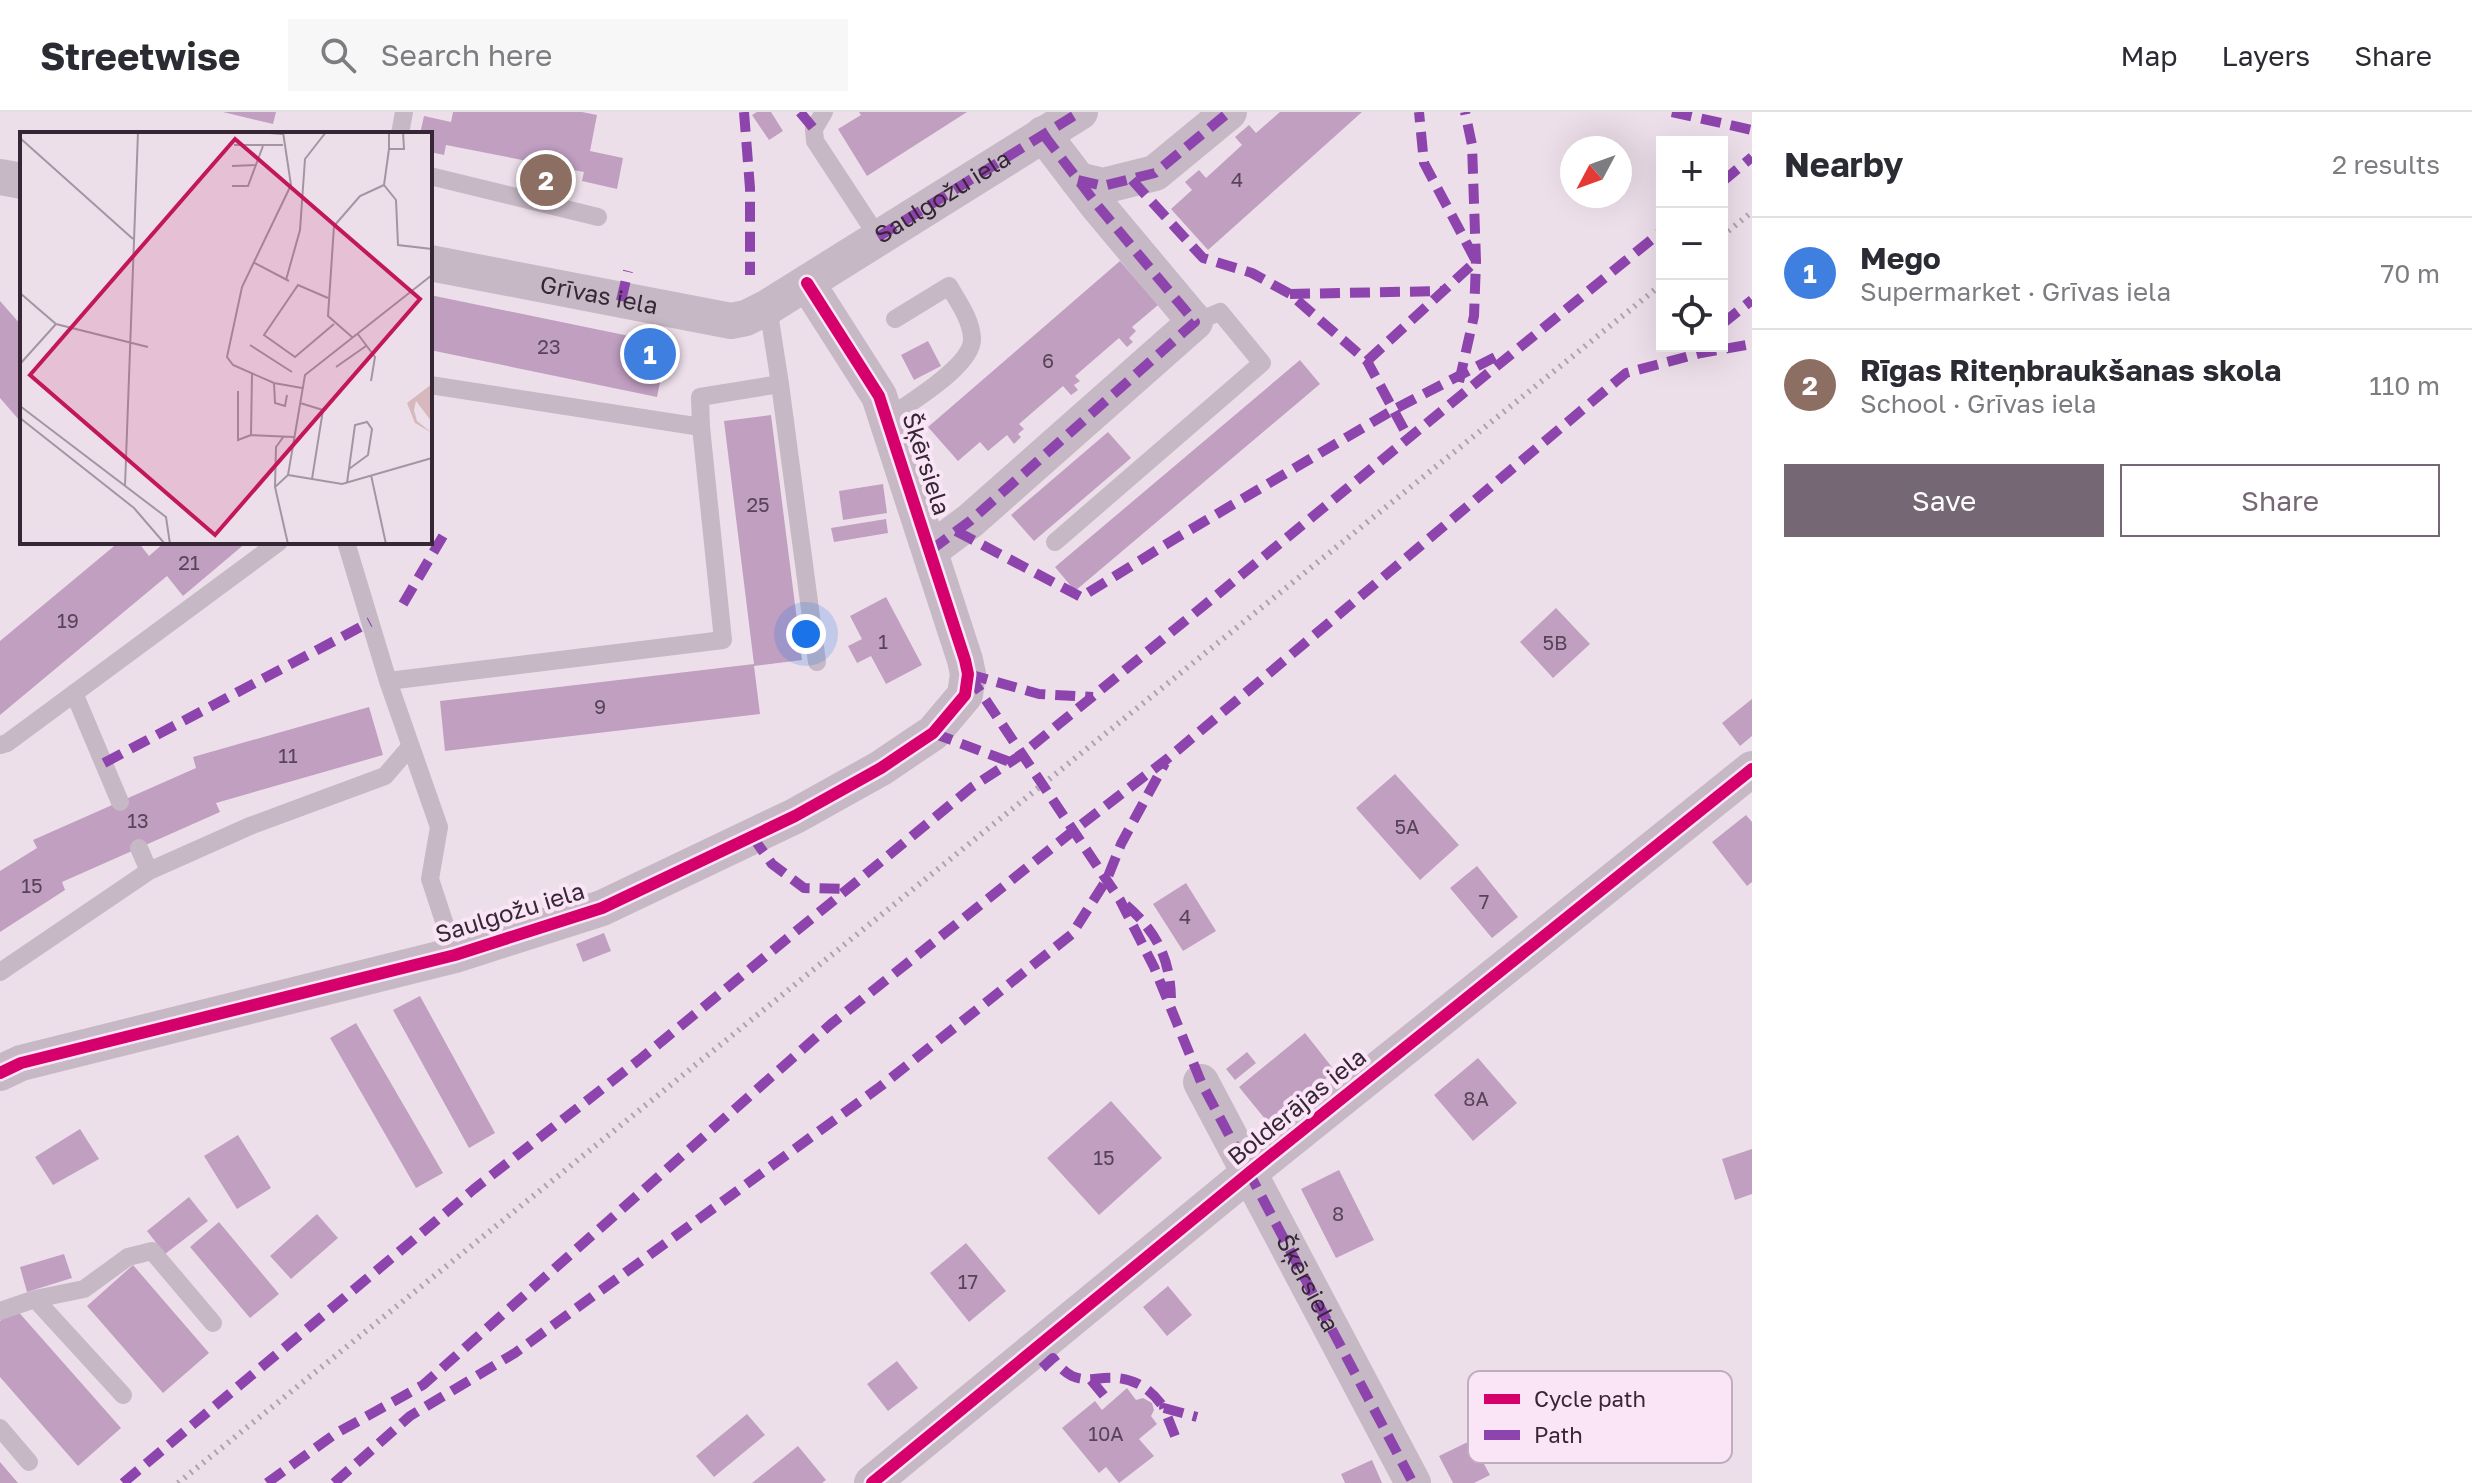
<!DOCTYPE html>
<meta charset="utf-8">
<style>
:root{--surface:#fff;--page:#f7f7f7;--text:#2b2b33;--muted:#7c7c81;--line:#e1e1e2;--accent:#766775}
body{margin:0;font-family:"Golos Text",sans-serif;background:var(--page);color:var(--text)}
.controls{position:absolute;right:24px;top:24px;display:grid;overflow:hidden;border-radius:0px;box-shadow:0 8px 32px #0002}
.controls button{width:72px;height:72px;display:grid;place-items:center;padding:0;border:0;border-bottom:2px solid var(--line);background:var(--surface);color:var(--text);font:40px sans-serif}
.compass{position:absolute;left:1560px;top:24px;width:72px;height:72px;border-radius:50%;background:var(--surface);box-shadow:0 8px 32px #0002;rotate:229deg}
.you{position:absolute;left:806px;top:522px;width:28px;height:28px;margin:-20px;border:6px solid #fff;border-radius:50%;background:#1a73e8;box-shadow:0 0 0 12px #1a73e833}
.badge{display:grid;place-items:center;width:52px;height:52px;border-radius:50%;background:var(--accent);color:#fff;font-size:26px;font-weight:700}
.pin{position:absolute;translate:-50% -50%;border:4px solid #fff;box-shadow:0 2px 8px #0006}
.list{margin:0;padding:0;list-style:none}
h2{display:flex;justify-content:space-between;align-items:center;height:104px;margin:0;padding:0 32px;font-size:34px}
h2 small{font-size:26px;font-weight:400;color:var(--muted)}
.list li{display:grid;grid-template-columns:52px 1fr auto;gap:24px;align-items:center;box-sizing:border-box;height:112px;padding:0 32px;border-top:2px solid var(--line)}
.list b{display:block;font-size:30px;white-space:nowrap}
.list p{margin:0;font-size:26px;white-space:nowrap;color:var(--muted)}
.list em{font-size:26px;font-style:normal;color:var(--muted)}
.actions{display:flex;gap:16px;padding:24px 32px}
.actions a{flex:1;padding:18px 0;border:2px solid var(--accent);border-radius:0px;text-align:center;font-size:28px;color:var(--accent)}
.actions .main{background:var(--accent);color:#fff}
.icon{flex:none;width:44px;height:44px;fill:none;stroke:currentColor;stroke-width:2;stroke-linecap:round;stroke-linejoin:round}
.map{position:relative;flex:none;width:1752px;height:1371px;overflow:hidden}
header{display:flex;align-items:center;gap:48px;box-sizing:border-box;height:112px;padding:0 40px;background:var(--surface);border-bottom:2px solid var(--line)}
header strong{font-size:38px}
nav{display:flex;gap:44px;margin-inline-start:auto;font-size:28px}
.search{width:560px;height:72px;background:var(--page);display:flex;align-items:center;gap:20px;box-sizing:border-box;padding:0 28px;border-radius:0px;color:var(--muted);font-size:30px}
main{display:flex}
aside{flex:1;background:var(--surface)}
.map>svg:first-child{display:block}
.building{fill:#c09fc1}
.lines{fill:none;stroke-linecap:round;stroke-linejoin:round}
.lane{stroke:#c6b8c4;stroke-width:18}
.street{stroke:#c6b8c4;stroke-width:36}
.rail{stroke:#ada3ac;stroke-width:6;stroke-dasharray:2 6;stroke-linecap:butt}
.quiet{stroke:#8e44ad;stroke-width:10;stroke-dasharray:20 10;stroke-linecap:butt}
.cycleway-casing{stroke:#fae5f6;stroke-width:17}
.cycleway{stroke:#d6006c;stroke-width:12}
.labels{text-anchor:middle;stroke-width:8;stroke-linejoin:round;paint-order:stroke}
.number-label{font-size:20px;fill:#584459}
.street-label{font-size:24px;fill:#362636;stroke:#fae5f6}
.inset-road{fill:none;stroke:#a495a2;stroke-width:2}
.view{fill:#c2185b;fill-opacity:0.15;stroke:#c2185b;stroke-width:4}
.inset-edge{fill:none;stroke:#362636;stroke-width:4}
.key{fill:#fae5f6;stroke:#bfacbc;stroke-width:2}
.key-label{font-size:22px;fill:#362636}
</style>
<header>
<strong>Streetwise</strong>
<div class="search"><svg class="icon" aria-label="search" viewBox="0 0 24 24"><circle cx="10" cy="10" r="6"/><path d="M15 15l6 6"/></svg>Search here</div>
<nav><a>Map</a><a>Layers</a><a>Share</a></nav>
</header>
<main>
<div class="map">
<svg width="1752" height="1371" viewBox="0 0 1752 1371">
<rect width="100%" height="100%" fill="#eddfea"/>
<!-- building -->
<path class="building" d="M223 0H276L273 12Z
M453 0H582L597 3 590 39 623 46 617 77 582 69 584 60 446 33 444 43 430 40V22H420L424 4 451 10Z
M757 0H771L783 19 769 28 752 3Z
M859 0H967L867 64 838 17 861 3Z
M1280 0H1362L1208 138 1171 97 1192 78 1185 70 1199 58 1206 66 1242 33 1235 25 1249 13 1256 21Z
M1120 149 1158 193 1132 215 1136 219 1129 226 1133 230 1127 235 1119 226 1075 264 1080 269 1074 273 1078 278 1071 283 1063 274 1019 312 1024 317 1018 322 1021 325 1014 332 1007 323 988 339 980 330 958 349 928 315Z
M430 183 668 232 657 285 430 238Z
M0 189 22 214 20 309 0 286Z
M928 229 941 254 914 268 901 243Z
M1300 248 1320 272 1075 479 1055 455Z
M771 303 802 548 754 554 760 602 445 639 440 589 754 552 724 309Z
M1108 320 1131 346 1034 429 1011 403Z
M883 372 887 401 843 408 839 379Z
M886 407 888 421 834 430 831 416Z
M119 430H138L149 444 165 430H247L183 484 167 464 0 603V529Z
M886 485 922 553 886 572 871 544 857 551 848 534 862 527 850 504Z
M1556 496 1590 532 1553 566 1520 530Z
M1752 587V624L1740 634 1722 611Z
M369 595 383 643 216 691 220 700 62 770 65 778 0 820V759L37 736 33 728 196 656 193 645Z
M1395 662 1459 733 1420 768 1356 696Z
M1746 703 1752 710V770L1747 774 1712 730Z
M1477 754 1518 805 1492 826 1450 776Z
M1186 771 1216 819 1183 839 1153 792Z
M604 821 611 839 583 850 576 832Z
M420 884 495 1021 469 1036 393 898Z
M356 911 443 1061 416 1076 330 926Z
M1305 921 1335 959 1270 1013 1239 975Z
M1247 940 1256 951 1235 968 1226 957Z
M1478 946 1517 991 1473 1029 1434 983Z
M1111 989 1162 1046 1099 1103 1047 1046Z
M80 1017 99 1047 53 1073 35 1045Z
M238 1023 271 1076 237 1097 204 1044Z
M1752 1037V1082L1735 1088 1722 1047Z
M1339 1058 1374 1128 1336 1146 1301 1077Z
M189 1085 208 1109 165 1142 147 1119Z
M317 1102 338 1126 291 1167 270 1144Z
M219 1110 279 1182 250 1206 190 1135Z
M966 1131 1006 1179 969 1210 930 1161Z
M64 1142 72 1166 27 1180 20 1155Z
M133 1153 209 1241 163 1281 87 1194Z
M1168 1174 1192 1203 1167 1224 1143 1195Z
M15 1196 121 1316 78 1354 0 1265V1209Z
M897 1249 918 1276 888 1299 867 1272Z
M1127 1276 1136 1288 1143 1286 1152 1291 1154 1298 1151 1304 1157 1312 1139 1327 1154 1344 1119 1371 1106 1355 1099 1361 1062 1316 1095 1289 1102 1298Z
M747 1302 765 1323 714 1365 696 1344Z
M1472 1328 1478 1340 1486 1336 1492 1348 1484 1352 1490 1363 1474 1371H1453L1439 1344Z
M798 1334 826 1368 822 1371H752Z
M1372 1348 1382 1371H1345L1341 1362Z
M0 1350 18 1371H0Z"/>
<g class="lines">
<!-- lane -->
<path class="lane" d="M824 0 814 17 815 29 878 125
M400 22 404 0
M430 64 598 105
M780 272 817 550
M888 306C909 291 974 253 972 226 971 207 958 190 949 174L895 207
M701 315 700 285 780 272 768 195
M346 430 388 569 723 528 701 315 430 273
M1055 430 1262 251 1220 200 1195 210
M388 569 439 715 430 767 455 843
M74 581 120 690
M0 633 7 631 279 430
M139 736 149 759
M0 860 149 759 250 714 385 664 409 636
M35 1187 123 1283
M0 1199 35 1187 84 1177 128 1145 152 1139 213 1211
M0 1316 29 1350"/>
<!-- street -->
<g class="street">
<path d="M0 65 22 69"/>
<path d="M1078 68 1103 74 1155 61 1229 0"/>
<path id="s1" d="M430 151 731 209 746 206 768 195 1080 0"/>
<path d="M931 438 970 409 1195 210 1098 94 1043 22"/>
<path d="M0 961 21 951 455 843 602 796 795 704 881 656 915 633 933 621 965 583 968 562 965 548 879 284 807 171"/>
<path d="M1201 970 1413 1371"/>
<path d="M872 1371 1249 1061 1752 657"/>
</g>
<!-- rail -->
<path class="rail" d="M1722 124 1752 100
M178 1371 1662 172"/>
<!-- quiet -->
<g class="quiet">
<path d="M744 0 750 76V163"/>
<path d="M800 0 814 17"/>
<path d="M1672 0 1752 18"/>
<path d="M1078 68 1103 74 1155 61 1229 0"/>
<path d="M1132 68 1203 146 1252 161 1290 182 1367 249 1408 325"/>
<path d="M1722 70 1752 45"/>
<path id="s2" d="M878 125 1080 0"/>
<path d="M1290 182 1443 179"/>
<path d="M621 189 628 159"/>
<path d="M1722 212 1752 188"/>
<path d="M1367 249 1476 149 1424 51 1419 0"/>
<path d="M1459 270 1474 204 1476 149 1472 33 1465 0"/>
<path d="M956 419 1081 485 1178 425 1393 298 1499 243"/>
<path d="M931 438 970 409 1195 210 1098 94 1043 22"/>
<path d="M403 492 443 424"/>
<path d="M968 562 1039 582 1093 585"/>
<path id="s3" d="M969 563 1120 788 1154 855 1201 970 1413 1371"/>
<path d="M933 621 1010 650"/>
<path d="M104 651 370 510"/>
<path d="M752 724 772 752 804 776 846 777"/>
<path d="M1126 793C1156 819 1170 846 1171 886"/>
<path d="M1042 1256 1053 1246C1058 1253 1064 1260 1072 1264 1083 1269 1092 1267 1104 1266 1131 1264 1149 1274 1164 1296"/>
<path d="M1091 1268 1110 1291"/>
<path d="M1175 1324 1164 1296 1197 1305"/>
<path d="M123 1371 474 1077 639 948 972 675 1021 643 1662 119"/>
<path d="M267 1371 335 1322 423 1273 831 912 1073 719 1167 647 1626 261 1701 241 1752 232"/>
<path d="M334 1371 410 1304 515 1241 881 974 1072 822 1107 767 1121 732 1165 651"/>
</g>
<defs>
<path id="cycleway" d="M0 961 21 951 455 843 602 796 795 704 881 656 915 633 933 621 965 583 968 562 965 548 879 284 807 171
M872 1371 1249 1061 1752 657"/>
</defs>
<!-- cycleway casing -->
<use href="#cycleway" class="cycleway-casing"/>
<!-- cycleway -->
<use href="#cycleway" class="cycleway"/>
</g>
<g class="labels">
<!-- number labels -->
<g class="number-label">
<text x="1237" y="75">4</text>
<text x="549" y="242">23</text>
<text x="1048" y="256">6</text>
<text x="758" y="400">25</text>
<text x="189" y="458">21</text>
<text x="68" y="516">19</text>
<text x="883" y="537">1</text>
<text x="1555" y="538">5B</text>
<text x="600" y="602">9</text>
<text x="288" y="651">11</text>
<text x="138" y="716">13</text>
<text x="1407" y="722">5A</text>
<text x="32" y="781">15</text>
<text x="1484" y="797">7</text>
<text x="1185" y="812">4</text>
<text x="1476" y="994">8A</text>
<text x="1104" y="1053">15</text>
<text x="1338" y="1109">8</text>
<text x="968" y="1177">17</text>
<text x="1106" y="1329">10A</text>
</g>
<!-- street labels -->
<g class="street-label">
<text dy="8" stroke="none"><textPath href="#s2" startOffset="76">Saulgožu iela</textPath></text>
<text dy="8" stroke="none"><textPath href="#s1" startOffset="172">Grīvas iela</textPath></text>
<text transform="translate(926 352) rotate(72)" y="8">Šķērsiela</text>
<text transform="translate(510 801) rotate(-17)" y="8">Saulgožu iela</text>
<text transform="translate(1297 995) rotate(-39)" y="8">Bolderājas iela</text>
<text dy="8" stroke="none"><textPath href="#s3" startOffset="698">Šķērsiela</textPath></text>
</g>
</g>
<!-- overview -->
<g transform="translate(20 20)">
<rect width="412" height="412" fill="#eddfea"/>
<path d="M412 252V290L396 269 394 278 397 289 412 301 395 291 387 271Z" fill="#d6b8bd"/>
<path class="inset-road" d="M236 0 263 2M263 0 271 53 222 155 207 225 213 233 254 251 282 256M369 0V17H384L383 0M0 6 113 107M214 13H263M369 17 364 53 376 68 378 113 412 117M212 34 236 33M212 54H228L243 14M233 130 269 149M266 148 280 98 285 27 306 0M0 161 36 192 128 215M308 166 278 153 244 203 275 225 314 192M337 201 355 225 351 249M332 205 308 184 314 94 340 64 364 53M230 213 272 240M0 232 36 192M316 235 346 214M232 241 231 303 274 305M254 251 255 271 265 274 267 263M218 259V308L231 303M280 271 303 278 292 347M0 274 146 385 150 412M0 286 114 376 145 412M268 343 322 352 412 326M351 343 366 412M327 351 335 293 347 290 352 297 348 323 329 337M105 354 118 0M255 355 256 315 264 304M268 412 255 355 268 343 285 243 412 143"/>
<path class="view" d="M215 7 400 167 195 403 10 243Z"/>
<rect width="412" height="412" class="inset-edge"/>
</g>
<!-- legend -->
<rect x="1468" y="1259" width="264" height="92" rx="12" class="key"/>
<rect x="1484" y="1282" width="36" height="10" fill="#d6006c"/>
<rect x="1484" y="1318" width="36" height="10" fill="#8e44ad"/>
<g class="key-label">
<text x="1534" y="1295">Cycle path</text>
<text x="1534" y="1331">Path</text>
</g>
</svg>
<div class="controls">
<button>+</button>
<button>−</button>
<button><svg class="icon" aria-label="locate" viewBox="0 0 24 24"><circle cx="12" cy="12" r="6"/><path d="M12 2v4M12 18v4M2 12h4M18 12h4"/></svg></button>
</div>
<svg class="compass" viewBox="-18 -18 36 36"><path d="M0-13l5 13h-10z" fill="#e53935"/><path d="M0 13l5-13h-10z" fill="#7c7c81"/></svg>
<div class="you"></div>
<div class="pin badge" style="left:650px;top:242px;background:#3f7fe0">1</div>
<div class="pin badge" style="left:546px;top:68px;background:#8d6e63">2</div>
</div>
<aside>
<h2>Nearby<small>2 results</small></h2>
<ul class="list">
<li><span class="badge" style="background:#3f7fe0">1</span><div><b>Mego</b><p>Supermarket · Grīvas iela</p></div><em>70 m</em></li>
<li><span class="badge" style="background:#8d6e63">2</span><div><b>Rīgas Riteņbraukšanas skola</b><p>School · Grīvas iela</p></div><em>110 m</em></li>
</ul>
<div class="actions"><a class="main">Save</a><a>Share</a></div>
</aside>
</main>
